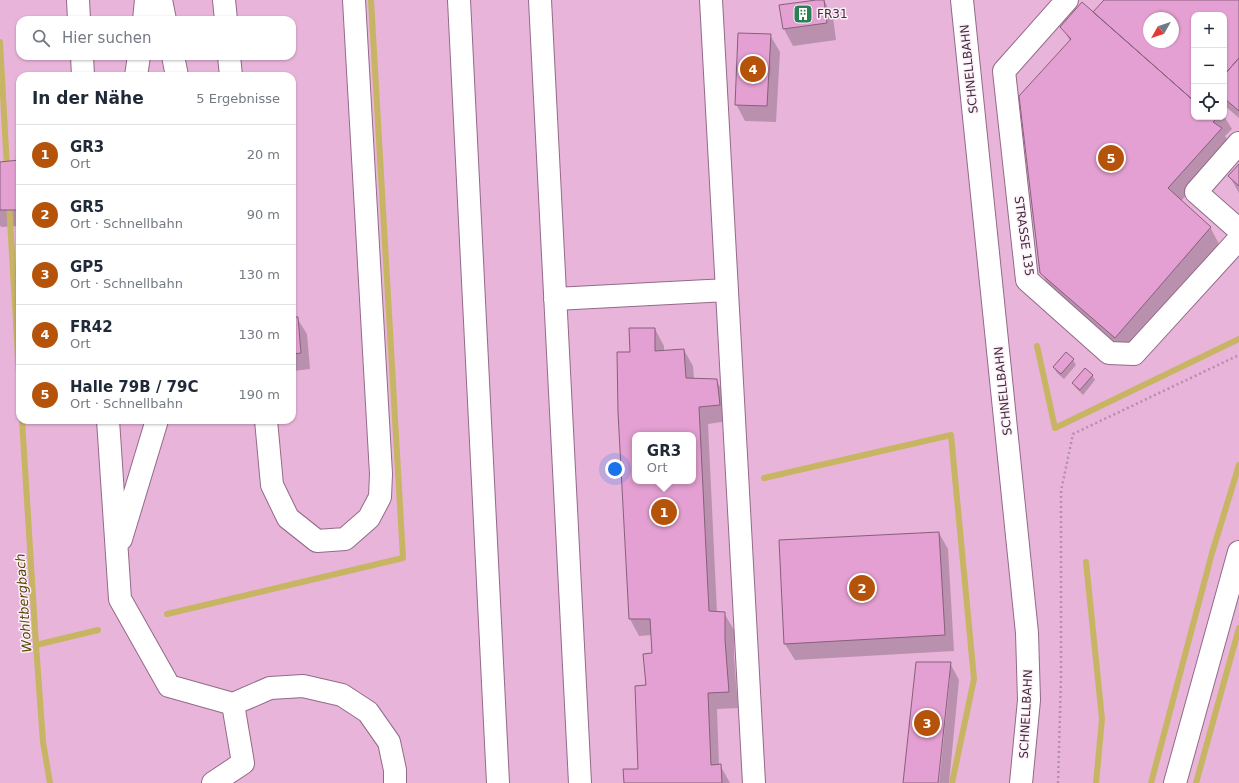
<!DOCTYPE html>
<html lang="de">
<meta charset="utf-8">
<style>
:root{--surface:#fff;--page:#f2f2f3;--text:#1f2937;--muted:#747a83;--line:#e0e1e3;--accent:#b45309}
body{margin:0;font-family:"DejaVu Sans",sans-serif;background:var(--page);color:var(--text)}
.controls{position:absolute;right:12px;top:12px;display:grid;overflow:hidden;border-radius:8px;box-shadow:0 1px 3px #0004}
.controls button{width:36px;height:36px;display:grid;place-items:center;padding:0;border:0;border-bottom:1px solid var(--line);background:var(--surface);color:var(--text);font:20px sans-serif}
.compass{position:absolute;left:1143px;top:12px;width:36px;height:36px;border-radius:50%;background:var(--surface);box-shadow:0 1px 3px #0004;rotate:230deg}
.you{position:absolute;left:615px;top:469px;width:14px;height:14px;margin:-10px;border:3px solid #fff;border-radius:50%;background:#1a73e8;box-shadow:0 0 0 6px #1a73e833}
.badge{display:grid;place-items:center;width:26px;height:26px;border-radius:50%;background:var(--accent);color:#fff;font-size:13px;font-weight:700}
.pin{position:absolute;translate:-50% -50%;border:2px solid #fff;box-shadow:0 1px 4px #0006}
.popup{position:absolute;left:632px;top:432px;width:64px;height:52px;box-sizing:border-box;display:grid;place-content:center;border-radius:8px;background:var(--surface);filter:drop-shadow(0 1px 3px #0005);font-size:13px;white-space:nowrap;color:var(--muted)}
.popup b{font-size:15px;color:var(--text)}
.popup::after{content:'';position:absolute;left:50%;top:100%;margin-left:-8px;border:8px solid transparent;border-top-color:var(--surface)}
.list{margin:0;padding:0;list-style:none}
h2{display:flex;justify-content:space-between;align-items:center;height:52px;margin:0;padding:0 16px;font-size:17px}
h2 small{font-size:13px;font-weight:400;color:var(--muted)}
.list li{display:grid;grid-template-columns:26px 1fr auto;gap:12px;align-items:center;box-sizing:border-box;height:60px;padding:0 16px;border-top:1px solid var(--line)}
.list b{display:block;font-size:15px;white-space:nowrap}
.list p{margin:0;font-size:13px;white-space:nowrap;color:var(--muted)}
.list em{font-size:13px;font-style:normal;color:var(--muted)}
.icon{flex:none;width:22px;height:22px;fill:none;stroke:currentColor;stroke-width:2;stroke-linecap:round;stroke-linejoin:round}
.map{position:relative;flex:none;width:1239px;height:783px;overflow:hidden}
.search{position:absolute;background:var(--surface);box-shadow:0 1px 3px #0004;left:16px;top:16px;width:280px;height:44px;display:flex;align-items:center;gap:10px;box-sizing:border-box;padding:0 14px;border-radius:12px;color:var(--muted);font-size:15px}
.panel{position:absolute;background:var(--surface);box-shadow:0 1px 3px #0004;left:16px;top:72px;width:280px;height:352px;border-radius:12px}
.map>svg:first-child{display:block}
.built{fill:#e8b4d9;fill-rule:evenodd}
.shadow{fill:#0003;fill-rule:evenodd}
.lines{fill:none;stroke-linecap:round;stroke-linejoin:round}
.stream{stroke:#c7b564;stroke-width:6}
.building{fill:#e4a0d2;stroke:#875f7c;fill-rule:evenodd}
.minor-casing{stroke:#936a88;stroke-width:24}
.path{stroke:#b48fa9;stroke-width:2.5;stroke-dasharray:2 3;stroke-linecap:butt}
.minor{stroke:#fff;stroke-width:22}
.labels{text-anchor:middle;stroke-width:3;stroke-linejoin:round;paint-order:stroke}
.poi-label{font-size:12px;fill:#3f2d3a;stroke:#fef0f9;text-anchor:start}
.street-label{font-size:12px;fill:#3f2d3a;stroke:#fef0f9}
.water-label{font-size:13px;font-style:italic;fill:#534602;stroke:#fef0f9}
</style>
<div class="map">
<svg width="1239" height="783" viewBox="0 0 1239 783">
<rect width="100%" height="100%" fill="#f1c3e4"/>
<!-- built -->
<path class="built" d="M0 0H1239V783H0ZM1194 15H1224V117H1194ZM1149 18H1173V42H1149ZM20 20H292V56H20ZM20 76H292V420H20ZM635 435H693V481H635Z"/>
<!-- shadow -->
<path class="shadow" d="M824 0 833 17 836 40 793 46 784 29 780 6Z
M1106 0H1239V118L1224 105V15H1194V117H1224V116L1232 129 1225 136 1231 145 1181 201 1210 227 1219 244 1125 354 1051 289 1041 272 1070 41 1062 27 1093 14ZM1149 18H1173V42H1149Z
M770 35 780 52 776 122 745 121 736 104Z
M19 161 20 164V226L1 227 0 225V163Z
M1239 166V193L1230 177Z
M292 318H297L307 334 310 369 292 371Z
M655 329 664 346V351L684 350 693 366 694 379 716 380 726 397 728 421 708 424 717 613H724L734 630V657L738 708 717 709 719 765H720L730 783H625L639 770 647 686 653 654 652 635 639 636 630 619 619 412 631 352ZM635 435H693V481H635Z
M1073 360 1076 365 1064 379 1057 373 1054 368Z
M1092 375 1095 380 1083 395 1076 388 1073 383Z
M939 533 948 549 954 651 795 660 785 644Z
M950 663 959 680 949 783H939L950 678H948L937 783H904Z"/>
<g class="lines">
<!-- stream -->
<path class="stream" d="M0 42 7 168
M9 203 20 391
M1037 346 1055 428 1239 339
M22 420 36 645 43 742 50 783
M764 478 951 435 974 679 952 783
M1086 562 1102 719 1096 783
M167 614 403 558 371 0
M36 645 98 630
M1151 783 1212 553 1239 465
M1196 783 1239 628"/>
</g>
<!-- building -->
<path class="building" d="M816 0H824L827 23 783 29 779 5Z
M1104 0H1239V58L1224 75V15H1194V101L1093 12ZM1149 18H1173V42H1149Z
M1082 2 1194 101V117H1218L1213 122 1222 128 1168 188 1211 227 1115 338 1040 273 1019 96 1071 39 1060 27Z
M738 33 771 34 767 106 735 105Z
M1239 58V111L1224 98V75Z
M19 160 20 210H0V162Z
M1239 164V186L1228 176Z
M292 317H298L301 353 292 354Z
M629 328H655V351L684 349 686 378 717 379 720 405 699 407 709 611 725 612V640L729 692 708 693 711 765 721 764 722 783H624L623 769H638L635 686 646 685 643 654 652 653 650 619H629L618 412 617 352H630ZM635 435H693V481H635Z
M1066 352 1074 359 1061 374 1053 367Z
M1085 368 1093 375 1080 390 1072 383Z
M939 532 945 635 784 644 779 540Z
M916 662H951L938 783H903Z"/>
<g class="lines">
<defs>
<path id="minor" d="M78 0 79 20
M161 0 165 20
M224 0 226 20
M459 0 498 783
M540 0 580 783
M711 0 754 783
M962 0 1027 633 1029 700 1021 783
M1067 0 1004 71 1027 280 1109 353 1134 354 1239 239
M144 20 146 0
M82 56 83 76
M173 56 177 76
M229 56 231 76
M136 76 139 56
M1239 143 1196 192 1239 230
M555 299 727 290
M108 420 120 599 169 686 233 704 243 763 213 783
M266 420 272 485 288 518 317 541 345 539 369 518 380 497 381 474 354 0
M121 539 157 420
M233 704 270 688 303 686 342 695 368 712 389 742 395 770V783
M1175 783 1239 552"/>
</defs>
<!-- minor casing -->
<use href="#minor" class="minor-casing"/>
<!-- path -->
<path class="path" d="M1058 783 1061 678V491L1073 434 1239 355"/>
<!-- minor -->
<use href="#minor" class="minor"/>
</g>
<!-- icons -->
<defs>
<symbol id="building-square" viewBox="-11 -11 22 22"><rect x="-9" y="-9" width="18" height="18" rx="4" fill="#2a8053" stroke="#fef0f9"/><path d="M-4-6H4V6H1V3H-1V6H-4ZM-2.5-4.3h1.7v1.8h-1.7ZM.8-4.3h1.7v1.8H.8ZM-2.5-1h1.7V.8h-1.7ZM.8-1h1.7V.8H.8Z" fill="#fff"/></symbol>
</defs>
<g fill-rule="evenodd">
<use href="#building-square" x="792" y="3" width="22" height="22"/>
</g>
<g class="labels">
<!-- poi labels -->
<g class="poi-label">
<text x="817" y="18">FR31</text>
</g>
<!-- street labels -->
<g class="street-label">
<text transform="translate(969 69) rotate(-96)" y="4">SCHNELLBAHN</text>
<text transform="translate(1024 236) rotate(82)" y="4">STRASSE 135</text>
<text transform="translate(1003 391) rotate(-96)" y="4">SCHNELLBAHN</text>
<text transform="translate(1026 714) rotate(-87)" y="4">SCHNELLBAHN</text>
</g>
<!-- water labels -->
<g class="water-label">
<text transform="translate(23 603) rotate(-94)" y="5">Wohltbergbach</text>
</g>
</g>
</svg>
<div class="controls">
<button>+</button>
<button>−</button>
<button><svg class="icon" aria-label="locate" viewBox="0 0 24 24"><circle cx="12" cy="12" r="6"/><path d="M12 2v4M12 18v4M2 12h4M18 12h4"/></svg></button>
</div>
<svg class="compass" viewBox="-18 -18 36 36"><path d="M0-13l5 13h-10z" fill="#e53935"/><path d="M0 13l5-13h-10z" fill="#747a83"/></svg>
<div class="you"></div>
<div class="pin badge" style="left:664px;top:512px">1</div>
<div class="popup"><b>GR3</b>Ort</div>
<div class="pin badge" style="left:862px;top:588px">2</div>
<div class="pin badge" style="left:927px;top:723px">3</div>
<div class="pin badge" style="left:753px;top:69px">4</div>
<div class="pin badge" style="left:1111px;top:158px">5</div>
<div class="search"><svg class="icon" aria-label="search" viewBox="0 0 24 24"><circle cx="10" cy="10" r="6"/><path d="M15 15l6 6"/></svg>Hier suchen</div>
<section class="panel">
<h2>In der Nähe<small>5 Ergebnisse</small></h2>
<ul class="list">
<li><span class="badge">1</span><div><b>GR3</b><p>Ort</p></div><em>20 m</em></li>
<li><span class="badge">2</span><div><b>GR5</b><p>Ort · Schnellbahn</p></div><em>90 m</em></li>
<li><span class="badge">3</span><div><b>GP5</b><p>Ort · Schnellbahn</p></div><em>130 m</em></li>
<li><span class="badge">4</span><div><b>FR42</b><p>Ort</p></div><em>130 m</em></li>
<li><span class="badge">5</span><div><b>Halle 79B / 79C</b><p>Ort · Schnellbahn</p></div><em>190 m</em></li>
</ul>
</section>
</div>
